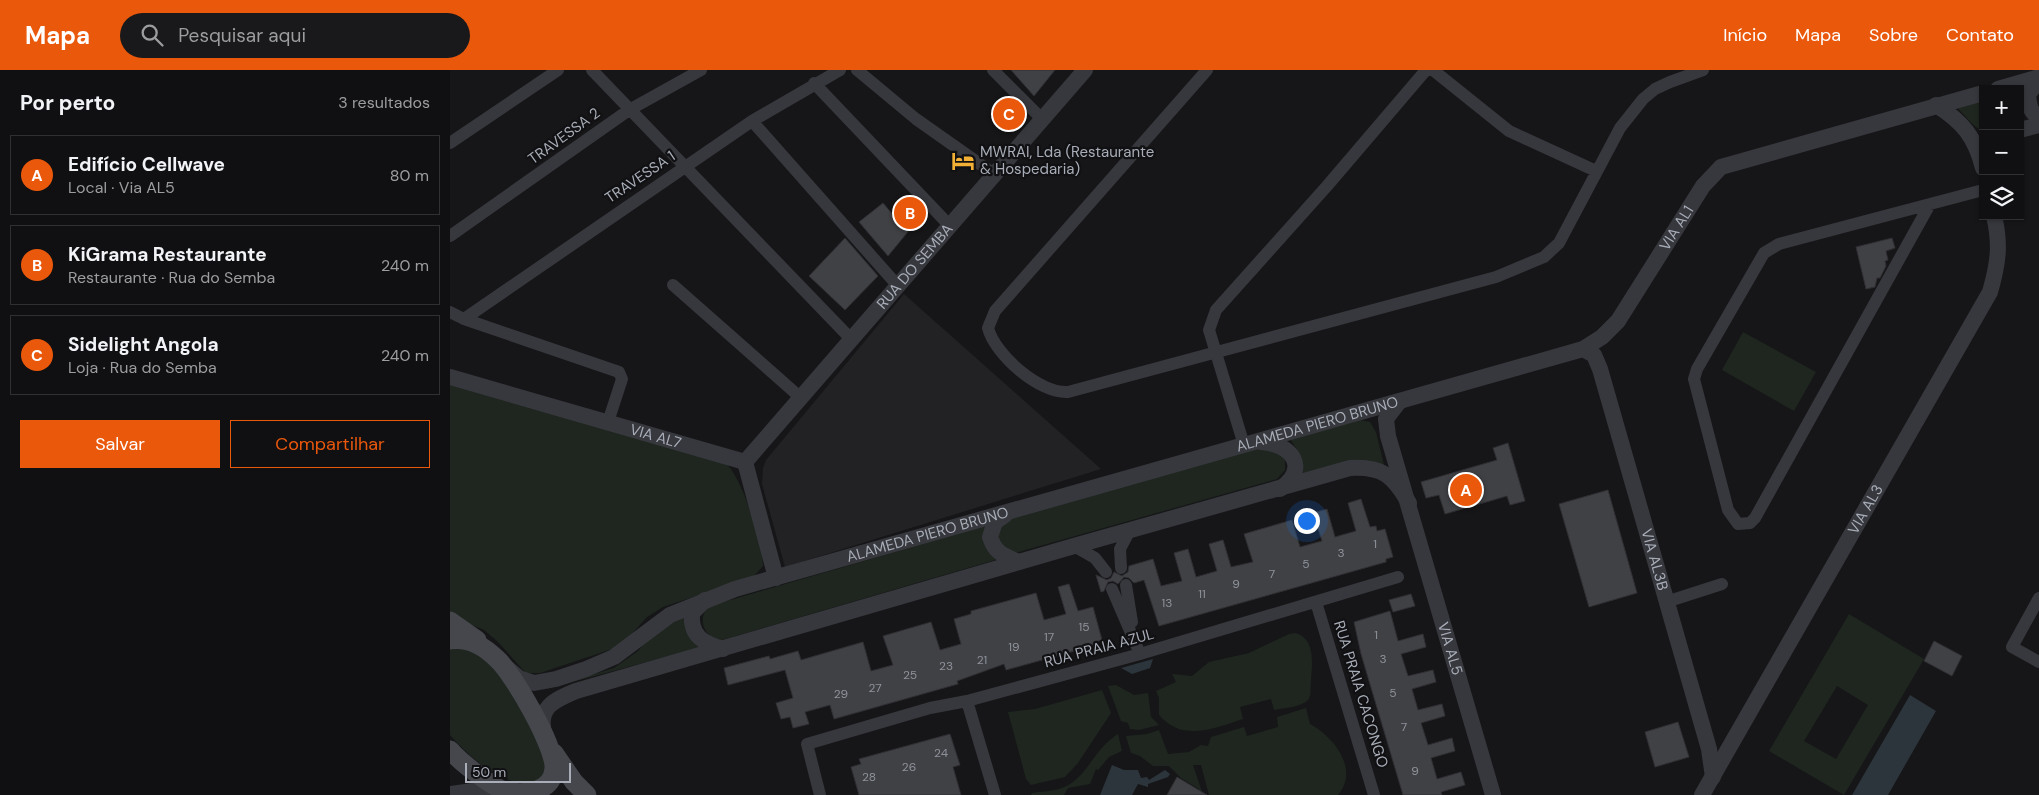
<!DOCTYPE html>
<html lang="pt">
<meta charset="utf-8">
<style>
:root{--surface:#101012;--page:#19191b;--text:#f1f3f6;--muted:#9c9d9f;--line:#303032;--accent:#ea580c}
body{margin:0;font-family:"DM Sans",sans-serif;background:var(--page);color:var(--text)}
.controls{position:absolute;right:15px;top:15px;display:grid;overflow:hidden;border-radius:0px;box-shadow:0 1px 4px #0004}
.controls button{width:45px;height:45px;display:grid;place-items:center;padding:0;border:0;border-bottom:1px solid var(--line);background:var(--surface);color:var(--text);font:25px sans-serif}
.scale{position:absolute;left:15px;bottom:12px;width:106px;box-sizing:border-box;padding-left:5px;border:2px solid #a8adb8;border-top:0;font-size:14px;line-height:18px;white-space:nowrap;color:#a8adb8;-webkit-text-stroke:4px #111113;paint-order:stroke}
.you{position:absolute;left:856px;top:450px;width:18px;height:18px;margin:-12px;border:4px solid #fff;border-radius:50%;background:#1a73e8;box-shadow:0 0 0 8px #1a73e833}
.badge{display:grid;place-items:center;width:32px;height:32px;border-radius:50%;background:var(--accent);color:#fff;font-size:16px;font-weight:700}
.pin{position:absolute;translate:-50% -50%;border:2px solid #fff;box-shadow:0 1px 5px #0006}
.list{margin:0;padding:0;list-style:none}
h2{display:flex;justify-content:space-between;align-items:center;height:65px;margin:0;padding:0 20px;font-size:21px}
h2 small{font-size:16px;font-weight:400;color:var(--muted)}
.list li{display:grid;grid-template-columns:32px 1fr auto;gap:15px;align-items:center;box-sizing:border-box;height:80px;margin:0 10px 10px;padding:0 10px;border:1px solid var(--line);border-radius:0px}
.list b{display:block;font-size:19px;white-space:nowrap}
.list p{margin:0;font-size:16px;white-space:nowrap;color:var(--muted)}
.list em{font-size:16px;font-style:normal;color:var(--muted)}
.actions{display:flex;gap:10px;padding:15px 20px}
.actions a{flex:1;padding:11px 0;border:1px solid var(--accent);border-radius:0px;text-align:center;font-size:18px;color:var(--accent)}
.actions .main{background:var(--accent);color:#fff}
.icon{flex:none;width:28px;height:28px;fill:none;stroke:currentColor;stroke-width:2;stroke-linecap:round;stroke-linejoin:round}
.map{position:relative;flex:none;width:1589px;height:725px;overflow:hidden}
header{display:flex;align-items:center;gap:30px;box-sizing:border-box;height:70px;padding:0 25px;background:var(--accent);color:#fff}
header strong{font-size:24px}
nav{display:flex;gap:28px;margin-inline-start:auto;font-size:18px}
.search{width:350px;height:45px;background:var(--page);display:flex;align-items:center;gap:12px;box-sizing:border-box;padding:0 18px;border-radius:28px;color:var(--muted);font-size:19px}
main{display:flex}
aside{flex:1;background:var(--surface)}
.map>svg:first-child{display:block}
.built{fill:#222225}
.green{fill:#1e261f;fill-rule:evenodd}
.water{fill:#2c353c}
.building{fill:#404145;stroke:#303034}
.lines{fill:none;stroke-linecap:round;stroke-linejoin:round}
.minor{stroke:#37383d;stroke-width:12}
.tertiary{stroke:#37383d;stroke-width:16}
.secondary{stroke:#45474d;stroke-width:19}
.labels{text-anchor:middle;stroke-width:4.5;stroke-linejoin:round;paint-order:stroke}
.number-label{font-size:12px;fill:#8e929b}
.street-label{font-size:15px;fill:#a8adb8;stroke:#111113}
.poi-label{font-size:15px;fill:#a8adb8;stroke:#111113;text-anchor:start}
</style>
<header>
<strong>Mapa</strong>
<div class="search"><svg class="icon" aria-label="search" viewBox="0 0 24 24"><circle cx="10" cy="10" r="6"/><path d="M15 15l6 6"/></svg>Pesquisar aqui</div>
<nav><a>Início</a><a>Mapa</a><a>Sobre</a><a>Contato</a></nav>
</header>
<main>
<aside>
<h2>Por perto<small>3 resultados</small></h2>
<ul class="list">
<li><span class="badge">A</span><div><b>Edifício Cellwave</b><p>Local · Via AL5</p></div><em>80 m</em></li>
<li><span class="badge">B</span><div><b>KiGrama Restaurante</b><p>Restaurante · Rua do Semba</p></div><em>240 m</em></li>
<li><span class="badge">C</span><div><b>Sidelight Angola</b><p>Loja · Rua do Semba</p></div><em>240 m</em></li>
</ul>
<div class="actions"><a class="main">Salvar</a><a>Compartilhar</a></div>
</aside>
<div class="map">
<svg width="1589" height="725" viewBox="0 0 1589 725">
<rect width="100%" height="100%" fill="#161618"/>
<!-- built -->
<path class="built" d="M454 224 651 399 335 497 312 414 313 398 316 390Z"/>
<!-- green -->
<path class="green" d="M1533 29V61C1522 57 1515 44 1506 37Z
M1293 262 1366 302 1344 341 1272 300Z
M0 313 275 393C291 404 314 475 313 496L303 507 213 537 197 547 171 576 90 603H76L47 571 34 560 0 546Z
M911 350 920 352 926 362 934 395 900 391 851 404 848 381 840 369Z
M818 375 835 388V400L827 409 562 484 551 480 547 458 555 449Z
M535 456 545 490 272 570C254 571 244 543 263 535Z
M238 542 249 578 85 622 164 598 188 581 209 555Z
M1399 544 1474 589 1394 725 1319 681ZM1387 616 1418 635 1386 689 1354 671Z
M846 563C866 570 862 594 861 611 860 617 862 625 858 630 851 637 834 638 824 640L821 629 790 637 793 649C763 659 732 672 709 645V628L706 621 726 612 722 604 742 606 759 592 799 583 839 564Z
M0 578C7 578 17 577 23 581 59 600 88 662 97 701L82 716C48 711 23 691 0 665Z
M666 615 684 625 698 623 701 647 709 655 689 660 680 659 678 653 671 651 658 616Z
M652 620 661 643 628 693 615 707 581 715 576 709 558 642 585 639Z
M856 638 860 654C883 666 910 699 888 725H759L751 695H743L753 725H746L749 719 731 708 719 696H703L690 686 681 683 676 666 697 664 709 660 718 684 739 682 751 675 758 676 761 667 794 657 797 666 828 657 827 647Z
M668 664 672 681 659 687 648 700 646 699 640 714 618 718 614 725H581L582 723C595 721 612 721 623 712 640 699 646 678 668 664Z"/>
<!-- water -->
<path class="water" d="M703 589 700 598 682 604 671 598Z
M1460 625 1486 641 1438 725H1402Z
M662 695 674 700H688L691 708 697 707 699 710 715 700 720 704 718 707 698 714V717L688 714 682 725H650Z"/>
<!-- building -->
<path class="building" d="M561 0H605L584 26Z
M462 128 475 141 438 186 409 152 433 133 444 146Z
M395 168 428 206 395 240 359 206Z
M1442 168 1445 178 1436 181 1438 190 1435 191 1436 196 1430 208H1427L1425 217 1416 219 1406 177Z
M1058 373 1075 431 1060 435 1057 426 995 444 989 425 976 428 971 412 1047 390 1043 378Z
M1158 420 1187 523 1139 537 1109 434Z
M911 429 920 457 926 456 927 461 935 459 943 487 936 489V492L709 556 694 510 684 513 679 508 674 507 668 514 663 511 658 512 654 521 651 522 646 505 657 510 661 508 664 502 672 506 678 502 679 496 703 489 711 516 732 511 724 483 738 479 746 507 767 501 759 474 773 470 781 497 803 492 794 464 842 450 850 477 872 471 863 443 877 439 885 467 906 461 898 433Z
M619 514 628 541 643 537 652 570 645 572 646 575 556 600 554 594 507 611 508 614 384 649 380 635 355 642 359 654 343 658 340 647 331 649 326 633 343 628 335 600 278 615 274 598 319 586 320 589 348 581 351 590 413 572 421 601 443 595 433 566 481 552 490 580 511 574 504 549 521 544V541L586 523 594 550 616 544 608 517Z
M961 524 965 536 943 542 939 530Z
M940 541 948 571 973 564 976 577 951 584 958 606 983 600 986 612 962 619 968 640 992 634 995 646 971 653 978 675 1002 668 1005 681 981 688 987 709 1011 702 1015 715 991 722 992 725H953L911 584 904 552Z
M1484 571 1512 586 1502 606 1474 591Z
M1228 652 1239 687 1205 697 1195 662Z
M500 664 510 695 503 697 511 725H409L401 697 411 694 409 689Z
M727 707 757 725H717Z"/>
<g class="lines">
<!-- minor -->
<path class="minor" d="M142 0 402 270
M407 0 466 49 544 104
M543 0 592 49
M757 0 545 241 538 258C545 285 590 324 618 322L1046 207 1094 187 1109 173 1170 58 1193 29 1205 19 1220 12 1253 0
M983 0 1059 61 1146 101
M364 13 500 156
M302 51 448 216
M0 73 108 0
M1480 134 1305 448 1300 453 1288 454 1278 440 1244 309 1247 299 1314 183 1329 174 1533 120
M0 166 179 40 251 0
M223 215 351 328
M0 242 14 249 169 302 172 309 158 352
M14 249 302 51 390 0
M794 375 759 260 766 240 877 116 976 0
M624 476 645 488 656 502
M671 498 670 479 680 460
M676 515 682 552
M662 519 690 584
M1589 528 1562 577 1589 592
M866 532 924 725
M1216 532 1272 514
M517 631 545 725
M370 725 357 674 480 638 517 631 690 584 948 507"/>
<!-- tertiary -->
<g class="tertiary">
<path d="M1589 11 1578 24C1579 33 1579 42 1589 47"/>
<path d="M1548 19 1589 7"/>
<path d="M1486 35C1513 52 1525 67 1533 98"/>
<path d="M1570 60 1589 55"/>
<path id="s1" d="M1133 279 1144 285 1150 299 1259 679 1263 707"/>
<path id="s2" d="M0 307 295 392"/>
<path id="s3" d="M949 332 936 349 938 366 1043 725"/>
<path d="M811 372C842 374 860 398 830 419"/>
<path id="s4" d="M295 392 635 0"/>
<path d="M295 392 326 508"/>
<path d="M555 445 545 452 540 467C545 483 554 486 569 492"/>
<path d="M255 530 242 543C240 566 253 573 273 579"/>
<path id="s5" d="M57 598 69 608 84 613 106 609 136 599 164 587 220 545 285 519 1133 279 1152 267 1168 251 1253 116 1271 97 1533 23"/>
<path d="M95 666C86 638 104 630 126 621L624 476 900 398C933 396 943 406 959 433"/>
<path d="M0 724 30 720 55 721"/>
<path id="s6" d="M1252 725 1540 222C1548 194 1551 175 1544 146"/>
</g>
<!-- secondary -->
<path class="secondary" d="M0 551 27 570
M0 570C18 567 34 576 47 589 63 603 106 678 104 699 102 723 74 725 54 721 39 714 11 693 0 680
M104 683 124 712 137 725"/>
</g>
<!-- icons -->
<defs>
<symbol id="hotel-bare" viewBox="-9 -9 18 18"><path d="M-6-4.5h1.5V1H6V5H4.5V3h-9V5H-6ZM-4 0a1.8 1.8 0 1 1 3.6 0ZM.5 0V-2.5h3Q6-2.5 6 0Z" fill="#f2b134" stroke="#111113" stroke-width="2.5" paint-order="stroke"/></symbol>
</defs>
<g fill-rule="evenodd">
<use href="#hotel-bare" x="497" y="75" width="32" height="32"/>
</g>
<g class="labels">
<!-- number labels -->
<g class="number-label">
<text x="925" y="478">1</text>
<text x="891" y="487">3</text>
<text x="856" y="498">5</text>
<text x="822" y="508">7</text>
<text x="786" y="518">9</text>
<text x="752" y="528">11</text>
<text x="717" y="537">13</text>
<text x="634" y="561">15</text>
<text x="926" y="569">1</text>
<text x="599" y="571">17</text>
<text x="564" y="581">19</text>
<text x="933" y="593">3</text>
<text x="532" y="594">21</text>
<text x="496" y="600">23</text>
<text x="460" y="609">25</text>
<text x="425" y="622">27</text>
<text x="943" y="627">5</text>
<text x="391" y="628">29</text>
<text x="954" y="661">7</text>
<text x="491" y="687">24</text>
<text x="459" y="701">26</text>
<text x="965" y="705">9</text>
<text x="419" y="711">28</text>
</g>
<!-- street labels -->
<g class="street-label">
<text transform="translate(114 66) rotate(-36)" y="5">TRAVESSA 2</text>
<text transform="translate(190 107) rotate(-34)" y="5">TRAVESSA 1</text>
<text dy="5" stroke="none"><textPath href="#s5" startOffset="1292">VIA AL1</textPath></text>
<text dy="5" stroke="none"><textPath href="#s4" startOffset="259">RUA DO SEMBA</textPath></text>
<text dy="5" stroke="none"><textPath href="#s5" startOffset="861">ALAMEDA PIERO BRUNO</textPath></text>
<text dy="5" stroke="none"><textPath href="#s2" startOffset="214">VIA AL7</textPath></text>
<text dy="5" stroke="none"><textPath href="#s6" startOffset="329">VIA AL3</textPath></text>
<text dy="5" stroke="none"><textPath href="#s5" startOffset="456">ALAMEDA PIERO BRUNO</textPath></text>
<text dy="5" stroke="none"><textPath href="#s1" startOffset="226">VIA AL3B</textPath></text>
<text transform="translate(649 578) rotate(-15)" y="5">RUA PRAIA AZUL</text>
<text dy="5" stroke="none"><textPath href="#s3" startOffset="260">VIA AL5</textPath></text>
<text transform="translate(911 624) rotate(73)" y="5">RUA PRAIA CACONGO</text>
</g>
<!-- poi labels -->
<g class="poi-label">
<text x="530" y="87">MWRAI, Lda (Restaurante<tspan x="530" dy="17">&amp; Hospedaria)</tspan></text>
</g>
</g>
</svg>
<div class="controls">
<button>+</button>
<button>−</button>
<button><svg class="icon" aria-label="layers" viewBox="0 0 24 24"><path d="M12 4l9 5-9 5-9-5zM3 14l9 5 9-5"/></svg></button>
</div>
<div class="scale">50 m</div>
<div class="you"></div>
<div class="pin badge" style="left:1016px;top:420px">A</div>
<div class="pin badge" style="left:460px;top:143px">B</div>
<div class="pin badge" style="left:559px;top:44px">C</div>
</div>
</main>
